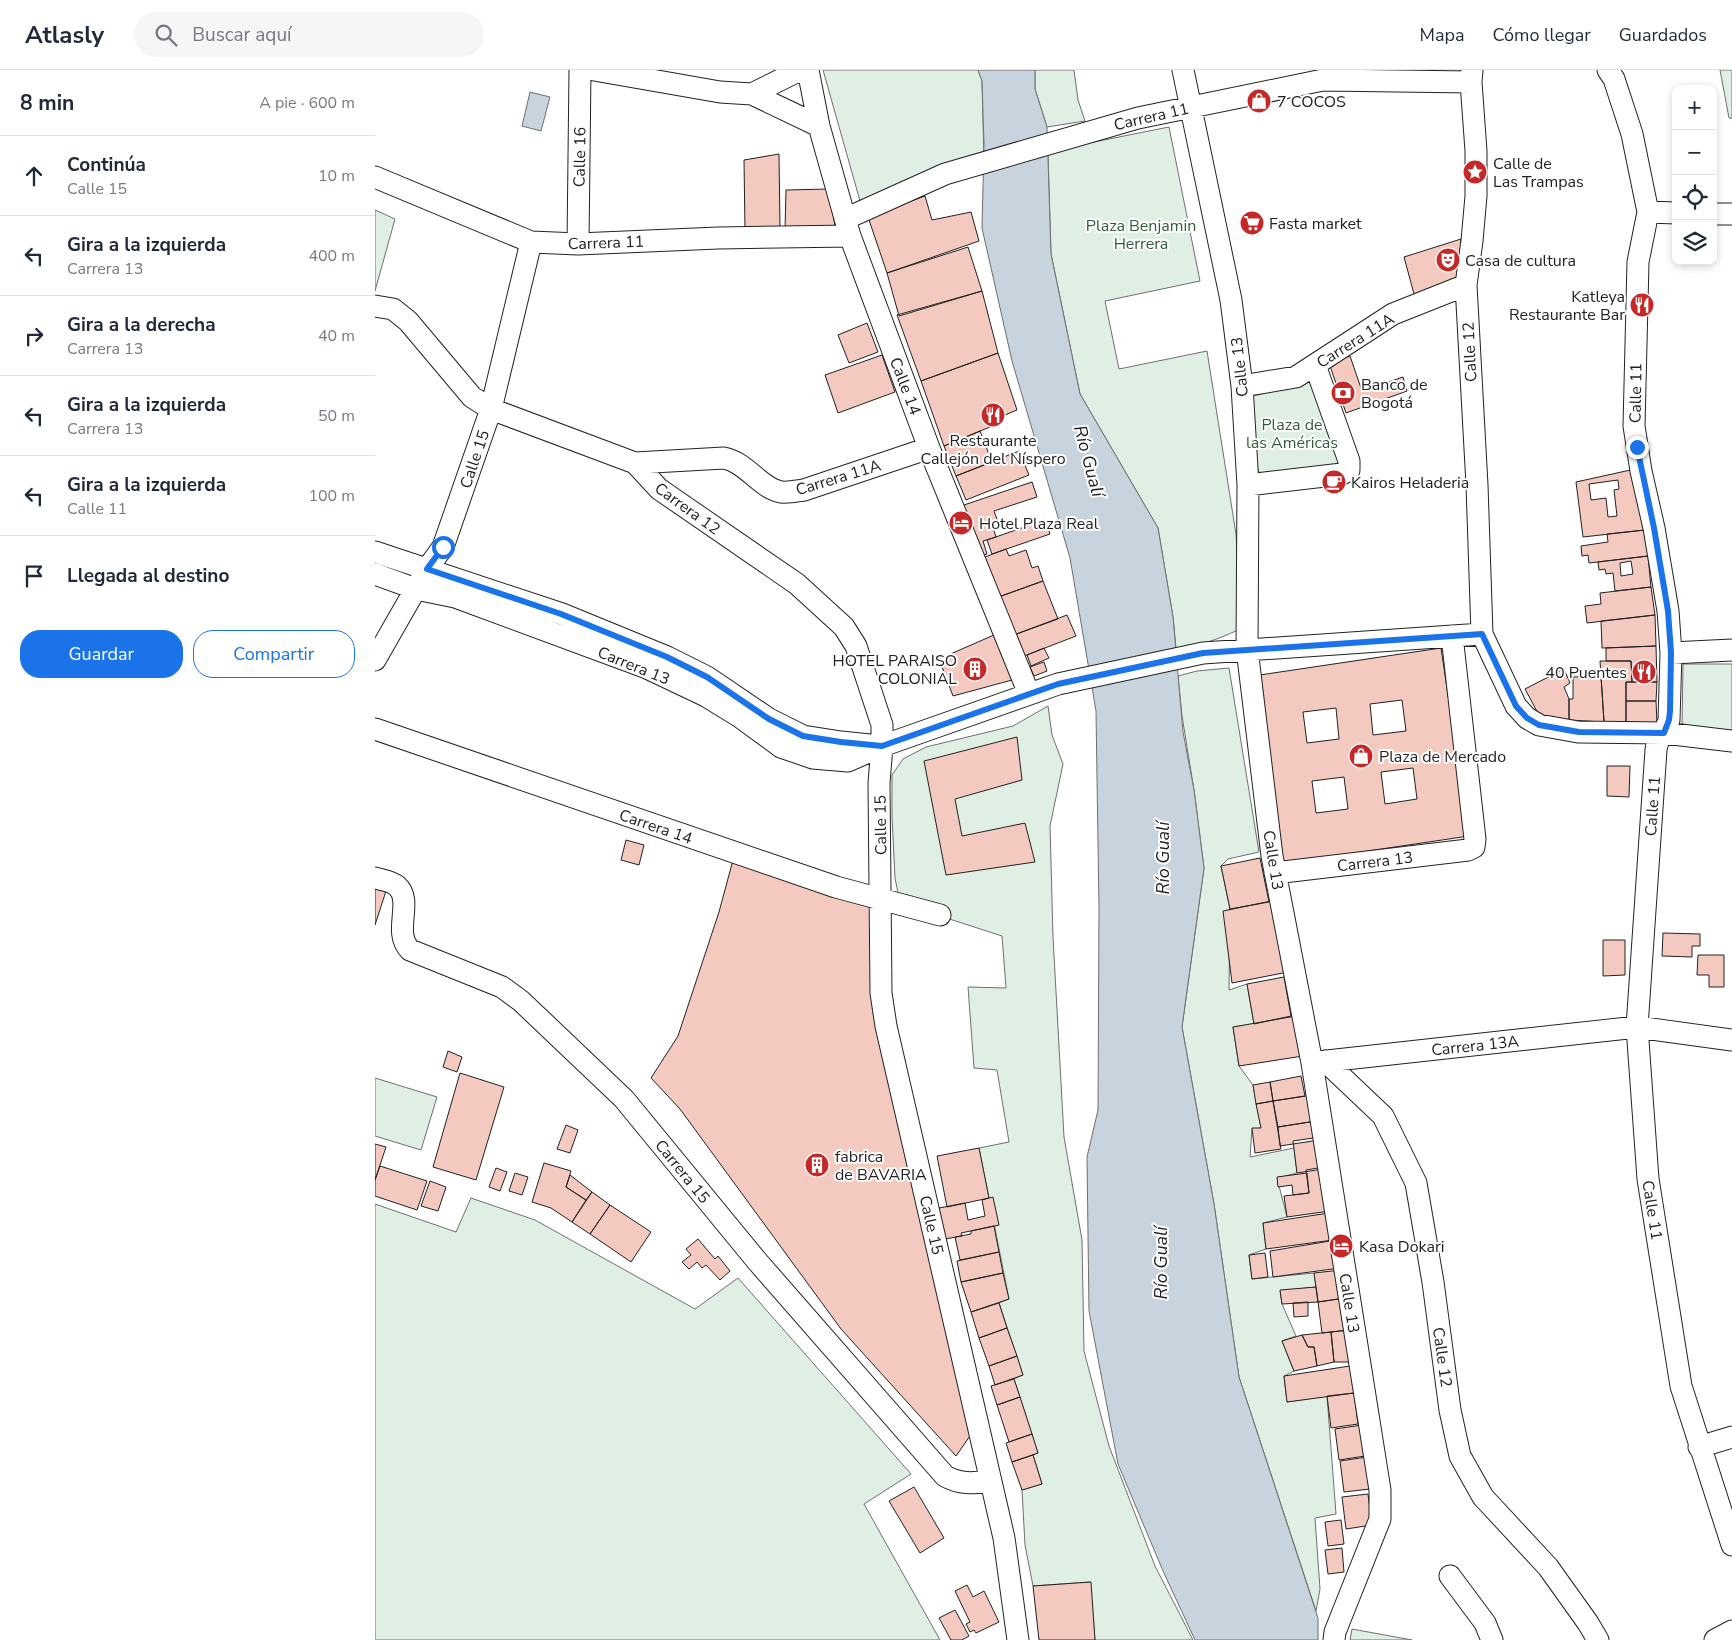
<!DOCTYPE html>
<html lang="es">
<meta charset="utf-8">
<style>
:root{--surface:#fff;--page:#f6f6f7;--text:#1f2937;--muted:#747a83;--line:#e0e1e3;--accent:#1a73e8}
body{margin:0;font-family:"Nunito Sans",sans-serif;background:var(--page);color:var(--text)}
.controls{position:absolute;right:15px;top:15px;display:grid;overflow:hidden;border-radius:10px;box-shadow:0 2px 8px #0003}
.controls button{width:45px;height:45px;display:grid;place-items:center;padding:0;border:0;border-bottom:1px solid var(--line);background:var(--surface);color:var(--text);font:25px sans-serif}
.stop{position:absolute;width:15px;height:15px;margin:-11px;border:4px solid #1a73e8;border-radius:50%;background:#fff}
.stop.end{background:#1a73e8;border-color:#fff;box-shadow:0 1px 5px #0008}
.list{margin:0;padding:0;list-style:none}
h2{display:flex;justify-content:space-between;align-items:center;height:65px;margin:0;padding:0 20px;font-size:21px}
h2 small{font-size:16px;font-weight:400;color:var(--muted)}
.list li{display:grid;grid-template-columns:32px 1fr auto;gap:15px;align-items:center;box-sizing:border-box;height:80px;padding:0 20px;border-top:1px solid var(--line)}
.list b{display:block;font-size:19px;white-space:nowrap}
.list p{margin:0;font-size:16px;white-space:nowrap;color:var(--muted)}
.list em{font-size:16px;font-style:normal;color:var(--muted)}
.actions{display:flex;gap:10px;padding:15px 20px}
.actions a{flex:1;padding:11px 0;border:1px solid var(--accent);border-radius:20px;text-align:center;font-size:18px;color:var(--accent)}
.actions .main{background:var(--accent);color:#fff}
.icon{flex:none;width:28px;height:28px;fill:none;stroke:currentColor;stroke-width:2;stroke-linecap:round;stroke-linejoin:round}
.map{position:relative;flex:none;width:1357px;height:1570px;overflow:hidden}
header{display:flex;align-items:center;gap:30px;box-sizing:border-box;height:70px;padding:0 25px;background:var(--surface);border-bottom:1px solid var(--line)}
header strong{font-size:24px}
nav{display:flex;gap:28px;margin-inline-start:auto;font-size:18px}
.search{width:350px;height:45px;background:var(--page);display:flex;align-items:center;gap:12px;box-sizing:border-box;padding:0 18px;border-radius:28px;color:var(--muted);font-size:19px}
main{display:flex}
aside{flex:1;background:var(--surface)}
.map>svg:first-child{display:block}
.green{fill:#e0efe3;stroke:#6f6f6f}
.water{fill:#c7d3dd;stroke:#6f6f6f}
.building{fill:#f3c9c0;stroke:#222;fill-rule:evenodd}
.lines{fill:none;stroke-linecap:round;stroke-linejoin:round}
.minor-casing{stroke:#222;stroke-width:23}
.minor{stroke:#fff;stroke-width:21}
.route{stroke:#1a73e8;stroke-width:6}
.labels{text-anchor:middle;stroke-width:4;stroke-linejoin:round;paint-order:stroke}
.poi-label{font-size:16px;fill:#222;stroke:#fff;text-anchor:start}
.street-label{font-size:16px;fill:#222;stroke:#fff}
.park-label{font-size:16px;fill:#2f5e38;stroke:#fff}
.water-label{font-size:18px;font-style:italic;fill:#222;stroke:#fff}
</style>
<header>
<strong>Atlasly</strong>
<div class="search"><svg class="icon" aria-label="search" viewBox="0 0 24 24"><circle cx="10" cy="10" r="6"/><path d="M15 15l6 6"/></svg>Buscar aquí</div>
<nav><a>Mapa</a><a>Cómo llegar</a><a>Guardados</a></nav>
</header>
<main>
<aside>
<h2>8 min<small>A pie · 600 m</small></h2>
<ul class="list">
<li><svg class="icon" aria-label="ahead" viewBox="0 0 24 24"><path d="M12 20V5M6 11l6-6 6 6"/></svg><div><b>Continúa</b><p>Calle 15</p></div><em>10 m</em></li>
<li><svg class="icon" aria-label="left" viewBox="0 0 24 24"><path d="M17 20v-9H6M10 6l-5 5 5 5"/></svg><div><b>Gira a la izquierda</b><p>Carrera 13</p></div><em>400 m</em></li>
<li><svg class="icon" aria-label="right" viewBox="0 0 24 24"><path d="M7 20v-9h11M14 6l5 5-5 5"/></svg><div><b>Gira a la derecha</b><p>Carrera 13</p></div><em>40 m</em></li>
<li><svg class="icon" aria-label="left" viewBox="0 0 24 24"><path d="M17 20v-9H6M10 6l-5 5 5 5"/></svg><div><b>Gira a la izquierda</b><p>Carrera 13</p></div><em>50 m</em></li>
<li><svg class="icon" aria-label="left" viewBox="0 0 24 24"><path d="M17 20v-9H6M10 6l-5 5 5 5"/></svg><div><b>Gira a la izquierda</b><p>Calle 11</p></div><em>100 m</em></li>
<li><svg class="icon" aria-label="arrive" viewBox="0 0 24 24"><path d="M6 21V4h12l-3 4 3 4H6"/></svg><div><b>Llegada al destino</b></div></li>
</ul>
<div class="actions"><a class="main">Guardar</a><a>Compartir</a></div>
</aside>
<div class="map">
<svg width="1357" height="1570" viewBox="0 0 1357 1570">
<rect width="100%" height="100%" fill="#fff"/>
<!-- green -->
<path class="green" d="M448 0H603L607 11 609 89 487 138Z
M660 0H699L703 30 710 51 672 57 660 19Z
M1345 0H1357V48H1354Z
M794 57 825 211 730 231 744 299 832 281 861 464 865 535 863 560C843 569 823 577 801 578L798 547 783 458 705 324 676 184 673 85 699 76Z
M0 140 20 149 0 221Z
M932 312 941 315 967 388 965 398 890 406 883 401 875 327Z
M1308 594H1357V662L1307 657Z
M854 598 884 782 853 789 846 796 855 839 854 920 872 914 879 954 858 957 864 996 878 1015 886 1058 877 1059 875 1087 919 1078 922 1103 902 1108 912 1147 888 1153 891 1179 874 1185 877 1209 939 1203 941 1217 905 1221 907 1234 921 1266 907 1271 919 1301 909 1306 912 1332 952 1326 961 1444 940 1448 945 1519 941 1541 864 1307 839 1134 807 957 829 798 819 720 807 646 803 606 822 601Z
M673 636 677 665 688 694 675 756 678 867 689 1067 707 1170 709 1281 734 1376 780 1496 818 1570H720L715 1512 658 1516 650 1475 647 1420 667 1414 658 1385 663 1383 639 1309 648 1305 624 1233 634 1229 604 1078 634 1072 622 1000 599 998 593 917 631 918 627 866 525 833 520 808 517 747V705L528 689 551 677 638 656Z
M0 1008 62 1027 46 1080 0 1066Z
M96 1128 160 1150 320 1239 363 1208 536 1404 489 1434 565 1570H0V1134L81 1162Z
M977 1559 1037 1570H975Z"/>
<!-- water -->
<path class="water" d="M603 0H660V19L672 57 676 184 705 324 783 458 798 547 808 662 819 720 829 798 807 957 839 1134 864 1307 943 1548V1570H820L788 1501 743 1394 714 1241 712 1087 723 1040 724 839 721 641 695 488 637 291 607 158 609 74 607 11Z
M155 22 175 27 166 61 147 56Z"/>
<!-- building -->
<path class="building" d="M404 84 405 159 370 160 369 90Z
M454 119 460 156 410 160 411 120Z
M550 126 557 150 596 142 604 171 512 203 493 147Z
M1086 169 1083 211 1039 224 1029 187Z
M593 177 607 221 524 246 512 203Z
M607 221 623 283 546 311 522 245Z
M492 253 503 282 474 293 463 265Z
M623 283 642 340 625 347 627 352 569 376 546 311Z
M507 285 520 322 463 343 450 305Z
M975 286 987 321 1028 307 1032 321 971 343 954 293Z
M605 361 617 392 581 406 569 376Z
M644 381 654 405 591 430 581 406Z
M1260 399 1270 460 1208 467 1201 412ZM1243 410 1244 419 1239 420 1242 446 1233 447 1231 428 1216 430 1214 414Z
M657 412 662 427 619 441 623 452 617 454 621 467 608 471 612 484 603 487 586 436Z
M670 450 675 464 617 484 612 470Z
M1270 460 1273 486 1214 493 1213 485 1207 486 1206 476 1233 472 1232 464Z
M631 479 634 486 651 480 657 498 663 496 668 511 618 529V510L610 487Z
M1273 486 1276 517 1240 521 1238 503 1231 504 1230 499 1224 500 1223 492ZM1256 491 1258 504 1246 506 1245 493Z
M668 511 683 549 636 566 618 529Z
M1276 517 1280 545 1212 553 1210 536 1226 534 1225 523Z
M692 545 701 566 644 588 636 566Z
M1280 545 1281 576 1227 578 1226 551Z
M619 565 637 610 578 626 564 589Z
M1281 576 1282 612H1257L1256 591H1231V578Z
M669 578 674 588 656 596 652 585Z
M1066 578 1094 766 905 794 878 606ZM1027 630 1031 661 998 665 995 634ZM961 638 964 669 932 673 928 642ZM1038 698 1042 729 1010 734 1006 702ZM969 707 973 739 941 743 937 711Z
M1225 591H1256L1257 612H1251V652H1229Z
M669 592 672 601 659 606 655 597Z
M1189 599 1195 613 1189 617 1194 629V650L1165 647 1150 619Z
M1226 606 1229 652 1194 650V629H1198V607Z
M1251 612H1282L1281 631H1251Z
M1251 631H1281L1282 653 1251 652Z
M642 667 647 710 580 729 587 766 650 753 660 792 571 805 549 691Z
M1232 696H1255L1254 727 1232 726Z
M251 770 269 775 264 795 246 790Z
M885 788 894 832 855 839 846 796Z
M358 790 495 837 597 1363 581 1386 466 1259 305 1039 276 1008 303 966 344 842Z
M0 817 11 821 0 855Z
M901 830 913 902 857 913 848 841Z
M1288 863 1325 864V876H1317V887L1287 886Z
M1228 870H1250V905L1228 906Z
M1323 885H1349V917H1334V905H1322Z
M909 907 916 946 879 954 872 914Z
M921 946 928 986 864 996 858 957Z
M73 981 87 987 82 1002 68 997Z
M85 1003 129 1017 101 1110 58 1097Z
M926 1006 930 1026 898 1031 895 1012Z
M895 1012 898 1031 881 1034 878 1015Z
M937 1025 941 1051 903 1057 898 1031Z
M898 1031 906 1079 880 1083 877 1058H886L881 1034Z
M941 1051 944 1070 905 1076 903 1057Z
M191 1055 203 1060 195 1083 182 1079Z
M945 1067 948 1099 922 1103 918 1071Z
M0 1074 11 1077 0 1110Z
M604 1078 614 1128 572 1137 562 1086Z
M169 1093 196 1101 191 1117 211 1130 197 1152 176 1138 157 1132Z
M5 1096 52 1111 42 1140 0 1126V1110Z
M949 1097 955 1141 912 1147 909 1126 934 1123 931 1100Z
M121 1098 132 1102 125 1121 114 1117Z
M140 1103 153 1107 147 1125 134 1121Z
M932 1103 934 1123 918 1125 917 1115 903 1117 902 1107Z
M195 1105 217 1122 211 1130 191 1117Z
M55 1111 71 1117 63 1141 46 1136Z
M217 1122 235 1135 215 1164 197 1152Z
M618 1127 624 1155 586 1163 587 1166 570 1169 564 1138 590 1133 593 1150 610 1146 607 1130Z
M235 1135 276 1162 256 1192 215 1164Z
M954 1143 958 1170 891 1179 888 1153Z
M619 1156 624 1182 585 1190 580 1167 596 1164V1161Z
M323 1169 340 1189 343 1186 355 1201 345 1210 331 1195 327 1198 322 1192 314 1199 307 1192 316 1185 311 1179Z
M961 1170 965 1198 898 1207 895 1181Z
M624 1182 628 1203 586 1212 582 1191Z
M890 1183 893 1207 877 1209 874 1185Z
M966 1200 970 1228 943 1232 939 1203Z
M628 1203 634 1229 596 1242 586 1212Z
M941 1217 943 1232 907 1234 905 1220Z
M970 1228 974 1260 947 1263 943 1232Z
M933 1232V1246L919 1247 918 1233Z
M624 1233 632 1258 604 1268 596 1242Z
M632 1258 642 1286 614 1296 604 1268Z
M974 1260 977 1292H959L956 1262Z
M956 1262 959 1292 942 1296 939 1277H933L927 1265Z
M927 1265 933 1277H939L942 1296 919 1301 907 1271Z
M642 1286 648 1305 620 1315 614 1296Z
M975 1296 979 1323 912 1332 909 1306Z
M639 1309 645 1327 622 1335 616 1316Z
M979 1323 983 1354 956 1358 952 1326Z
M645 1327 657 1364 634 1372 622 1335Z
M987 1355 990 1386 964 1390 960 1359Z
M657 1364 663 1383 637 1392 631 1373Z
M658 1385 667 1414 647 1420 637 1392Z
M992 1387 995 1419 969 1422 965 1391Z
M539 1417 569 1468 545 1483 514 1431Z
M993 1424 997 1455 971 1459 967 1427Z
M966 1450 969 1474 953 1476 950 1452Z
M967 1478 969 1502 953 1504 950 1480Z
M716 1512 720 1570H664L658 1516Z
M592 1515 598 1527 609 1521 624 1552 601 1563 599 1560 595 1562 591 1554 595 1552 580 1521Z
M580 1540 594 1566 587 1570H576L564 1548Z"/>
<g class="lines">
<defs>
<path id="minor" d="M219 0 345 22 377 24 444 56
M433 0 444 56 475 166 554 378 654 624
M808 0 856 230 867 316 873 415 872 579 897 786 937 993 1005 1420V1449L960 1562 959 1570
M1097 0 1096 12 1101 81V126L1097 171 1091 215 1102 415 1107 564 1141 636 1152 648 1164 655 1203 662 1289 663 1357 671
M1233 0 1239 9 1257 64 1273 142 1263 192 1259 356 1266 401 1279 458 1293 541 1296 583 1294 650C1291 661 1282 668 1281 680L1262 957 1273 1109 1306 1316 1357 1475
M377 24 425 0
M0 107 156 172 203 174 343 168 475 166
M1273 142 1301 143
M1338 144H1357
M470 149 570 104 763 48 948 10 1096 12
M203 174 205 0
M0 236 18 239 33 251 97 327 116 339 260 393 284 419 422 514 469 557 481 576 507 655V676L504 713 506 923 511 956 629 1468 643 1570
M867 316 921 307 1018 244 1091 215
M260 393 349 388C371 392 385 418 406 422 413 423 422 421 429 420L554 378
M873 415 967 404 974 400V391L940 295
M0 482 187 544 292 587 332 607 394 649 428 666 466 672 504 676
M0 504 41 519 80 527 272 598 331 626 365 647 406 677 438 688 473 691 507 676 683 614 828 583 1107 564
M1296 583 1357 580
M0 590 52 499 68 477 116 339 156 172
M0 659 461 817 565 845
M900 803 1093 780 1099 777 1100 769 1077 566
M0 808C7 810 17 811 22 816 39 831 17 862 35 880L127 917 146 931 249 1029 382 1191 570 1406C586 1415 599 1413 616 1411
M950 991 1008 1046 1041 1113 1058 1212 1075 1340 1085 1386 1108 1427 1173 1497 1213 1553 1223 1570
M943 992 1262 957 1357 970
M1324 1377 1357 1367
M1075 1506 1110 1553 1117 1570
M1340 1570 1357 1561"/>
</defs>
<!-- minor casing -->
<use href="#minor" class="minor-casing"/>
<!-- minor -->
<use href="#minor" class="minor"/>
</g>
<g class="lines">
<!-- route -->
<path class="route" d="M68 477 52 499 186 544 292 587 332 607 394 649 428 666 466 672 507 676 683 614 828 583 1107 564 1141 636 1152 648 1164 655 1204 662 1289 663 1294 650 1295 641 1296 583 1293 541 1279 458 1262 377"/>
</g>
<!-- icons -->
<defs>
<symbol id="shop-disc" viewBox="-11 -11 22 22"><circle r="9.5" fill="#c62828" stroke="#fff"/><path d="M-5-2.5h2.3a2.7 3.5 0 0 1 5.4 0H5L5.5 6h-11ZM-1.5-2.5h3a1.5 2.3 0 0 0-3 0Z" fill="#fff"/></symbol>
<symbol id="sight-disc" viewBox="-11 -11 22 22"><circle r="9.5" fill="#c62828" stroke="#fff"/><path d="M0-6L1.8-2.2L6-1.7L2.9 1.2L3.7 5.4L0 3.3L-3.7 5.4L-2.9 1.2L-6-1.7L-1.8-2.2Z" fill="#fff"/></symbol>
<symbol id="supermarket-disc" viewBox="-11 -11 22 22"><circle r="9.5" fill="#c62828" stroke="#fff"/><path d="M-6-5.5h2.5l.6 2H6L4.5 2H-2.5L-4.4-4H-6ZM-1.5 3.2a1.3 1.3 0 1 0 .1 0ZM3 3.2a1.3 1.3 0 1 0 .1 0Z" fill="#fff"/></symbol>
<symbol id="theatre-disc" viewBox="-11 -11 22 22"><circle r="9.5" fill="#c62828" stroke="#fff"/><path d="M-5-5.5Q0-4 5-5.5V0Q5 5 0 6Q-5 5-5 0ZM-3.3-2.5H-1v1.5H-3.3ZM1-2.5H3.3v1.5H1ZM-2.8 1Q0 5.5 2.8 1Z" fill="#fff"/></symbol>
<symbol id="restaurant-disc" viewBox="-11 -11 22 22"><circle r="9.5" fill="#c62828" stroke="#fff"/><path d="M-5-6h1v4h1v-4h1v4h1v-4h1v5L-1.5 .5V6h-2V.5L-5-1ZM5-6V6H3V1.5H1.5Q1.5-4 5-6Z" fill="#fff"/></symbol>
<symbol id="bank-disc" viewBox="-11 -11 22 22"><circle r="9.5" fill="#c62828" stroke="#fff"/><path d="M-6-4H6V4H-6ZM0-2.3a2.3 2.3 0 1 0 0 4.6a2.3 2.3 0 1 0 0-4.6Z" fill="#fff"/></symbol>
<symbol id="cafe-disc" viewBox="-11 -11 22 22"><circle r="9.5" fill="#c62828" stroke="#fff"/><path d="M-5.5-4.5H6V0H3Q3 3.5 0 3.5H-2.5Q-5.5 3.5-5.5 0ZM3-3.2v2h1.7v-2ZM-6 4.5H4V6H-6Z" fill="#fff"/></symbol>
<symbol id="hotel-disc" viewBox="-11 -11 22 22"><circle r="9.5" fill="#c62828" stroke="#fff"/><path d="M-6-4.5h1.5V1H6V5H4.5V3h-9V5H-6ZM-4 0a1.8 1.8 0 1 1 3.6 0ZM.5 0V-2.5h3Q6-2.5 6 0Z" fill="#fff"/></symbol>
<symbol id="building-disc" viewBox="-11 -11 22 22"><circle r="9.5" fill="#c62828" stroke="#fff"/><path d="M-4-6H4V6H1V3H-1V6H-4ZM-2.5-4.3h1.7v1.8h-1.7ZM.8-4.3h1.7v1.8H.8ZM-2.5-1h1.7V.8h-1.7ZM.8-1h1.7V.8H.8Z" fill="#fff"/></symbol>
</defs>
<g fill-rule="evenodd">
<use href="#shop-disc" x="870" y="17" width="28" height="28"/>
<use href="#sight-disc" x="1086" y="88" width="28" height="28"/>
<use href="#supermarket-disc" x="863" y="139" width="28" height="28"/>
<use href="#theatre-disc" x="1059" y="176" width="28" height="28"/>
<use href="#restaurant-disc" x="1253" y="221" width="28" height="28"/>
<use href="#bank-disc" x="954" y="309" width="28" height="28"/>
<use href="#restaurant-disc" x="604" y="331" width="28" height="28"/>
<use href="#cafe-disc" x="945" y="398" width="28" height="28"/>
<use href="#hotel-disc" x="572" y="439" width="28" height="28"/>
<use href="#building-disc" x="586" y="585" width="28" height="28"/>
<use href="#restaurant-disc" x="1255" y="588" width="28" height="28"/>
<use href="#shop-disc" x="972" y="672" width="28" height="28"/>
<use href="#building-disc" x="428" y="1081" width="28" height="28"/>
<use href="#hotel-disc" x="952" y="1162" width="28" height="28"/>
</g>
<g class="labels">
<!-- poi labels -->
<g class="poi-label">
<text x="902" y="37">7 COCOS</text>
<text x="1118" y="99">Calle de<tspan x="1118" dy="18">Las Trampas</tspan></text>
<text x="894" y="159">Fasta market</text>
<text x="1090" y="196">Casa de cultura</text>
<text x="1250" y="232" text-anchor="end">Katleya<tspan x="1250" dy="18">Restaurante Bar</tspan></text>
<text x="986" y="320">Banco de<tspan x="986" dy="18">Bogotá</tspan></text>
<text x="618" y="376" text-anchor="middle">Restaurante<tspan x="618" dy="18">Callejón del Níspero</tspan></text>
<text x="976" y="418">Kairos Heladeria</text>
<text x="604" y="459">Hotel Plaza Real</text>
<text x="582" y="596" text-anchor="end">HOTEL PARAISO<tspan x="582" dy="18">COLONIAL</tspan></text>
<text x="1252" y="608" text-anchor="end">40 Puentes</text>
<text x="1004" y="692">Plaza de Mercado</text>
<text x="460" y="1092">fabrica<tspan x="460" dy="18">de BAVARIA</tspan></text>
<text x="984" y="1182">Kasa Dokari</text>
</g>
<!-- street labels -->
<g class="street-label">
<text transform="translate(776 46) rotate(-13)" y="6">Carrera 11</text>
<text transform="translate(204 87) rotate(-89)" y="6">Calle 16</text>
<text transform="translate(231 172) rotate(-2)" y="6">Carrera 11</text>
<text transform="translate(980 270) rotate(-32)" y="6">Carrera 11A</text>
<text transform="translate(1094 282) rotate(-93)" y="6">Calle 12</text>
<text transform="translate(864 297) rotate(-96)" y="6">Calle 13</text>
<text transform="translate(531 316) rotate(69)" y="6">Calle 14</text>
<text transform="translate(1260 323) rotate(-89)" y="6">Calle 11</text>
<text transform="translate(99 389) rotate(-71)" y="6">Calle 15</text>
<text transform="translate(463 407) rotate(-17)" y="6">Carrera 11A</text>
<text transform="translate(313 438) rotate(36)" y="6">Carrera 12</text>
<text transform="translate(259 595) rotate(22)" y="6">Carrera 13</text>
<text transform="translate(1277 736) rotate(-86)" y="6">Calle 11</text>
<text transform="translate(505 755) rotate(-91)" y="6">Calle 15</text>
<text transform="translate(281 756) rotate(19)" y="6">Carrera 14</text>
<text transform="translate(899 790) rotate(81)" y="6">Calle 13</text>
<text transform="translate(1000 791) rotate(-7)" y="6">Carrera 13</text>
<text transform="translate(1100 975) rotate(-6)" y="6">Carrera 13A</text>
<text transform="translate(308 1101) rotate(51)" y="6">Carrera 15</text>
<text transform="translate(1278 1140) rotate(81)" y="6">Calle 11</text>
<text transform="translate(557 1155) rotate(77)" y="6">Calle 15</text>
<text transform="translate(975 1233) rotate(81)" y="6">Calle 13</text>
<text transform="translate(1068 1287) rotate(82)" y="6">Calle 12</text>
</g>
<!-- park labels -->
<g class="park-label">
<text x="766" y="161">Plaza Benjamin<tspan x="766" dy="18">Herrera</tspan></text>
<text x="917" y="360">Plaza de<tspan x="917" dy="18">las Américas</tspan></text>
</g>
<!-- water labels -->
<g class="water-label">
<text transform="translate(714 391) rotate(75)" y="6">Río Gualí</text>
<text transform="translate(788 788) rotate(-90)" y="6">Río Gualí</text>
<text transform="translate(786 1193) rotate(-90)" y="6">Río Gualí</text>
</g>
</g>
</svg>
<div class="controls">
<button>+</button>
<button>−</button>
<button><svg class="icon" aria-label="locate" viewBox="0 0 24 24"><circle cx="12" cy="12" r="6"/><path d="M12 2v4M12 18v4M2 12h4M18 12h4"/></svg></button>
<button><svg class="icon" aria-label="layers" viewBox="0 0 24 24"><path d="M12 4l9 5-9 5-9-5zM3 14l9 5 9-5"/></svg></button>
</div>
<div class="stop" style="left:68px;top:477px"></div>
<div class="stop end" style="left:1262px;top:377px"></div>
</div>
</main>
